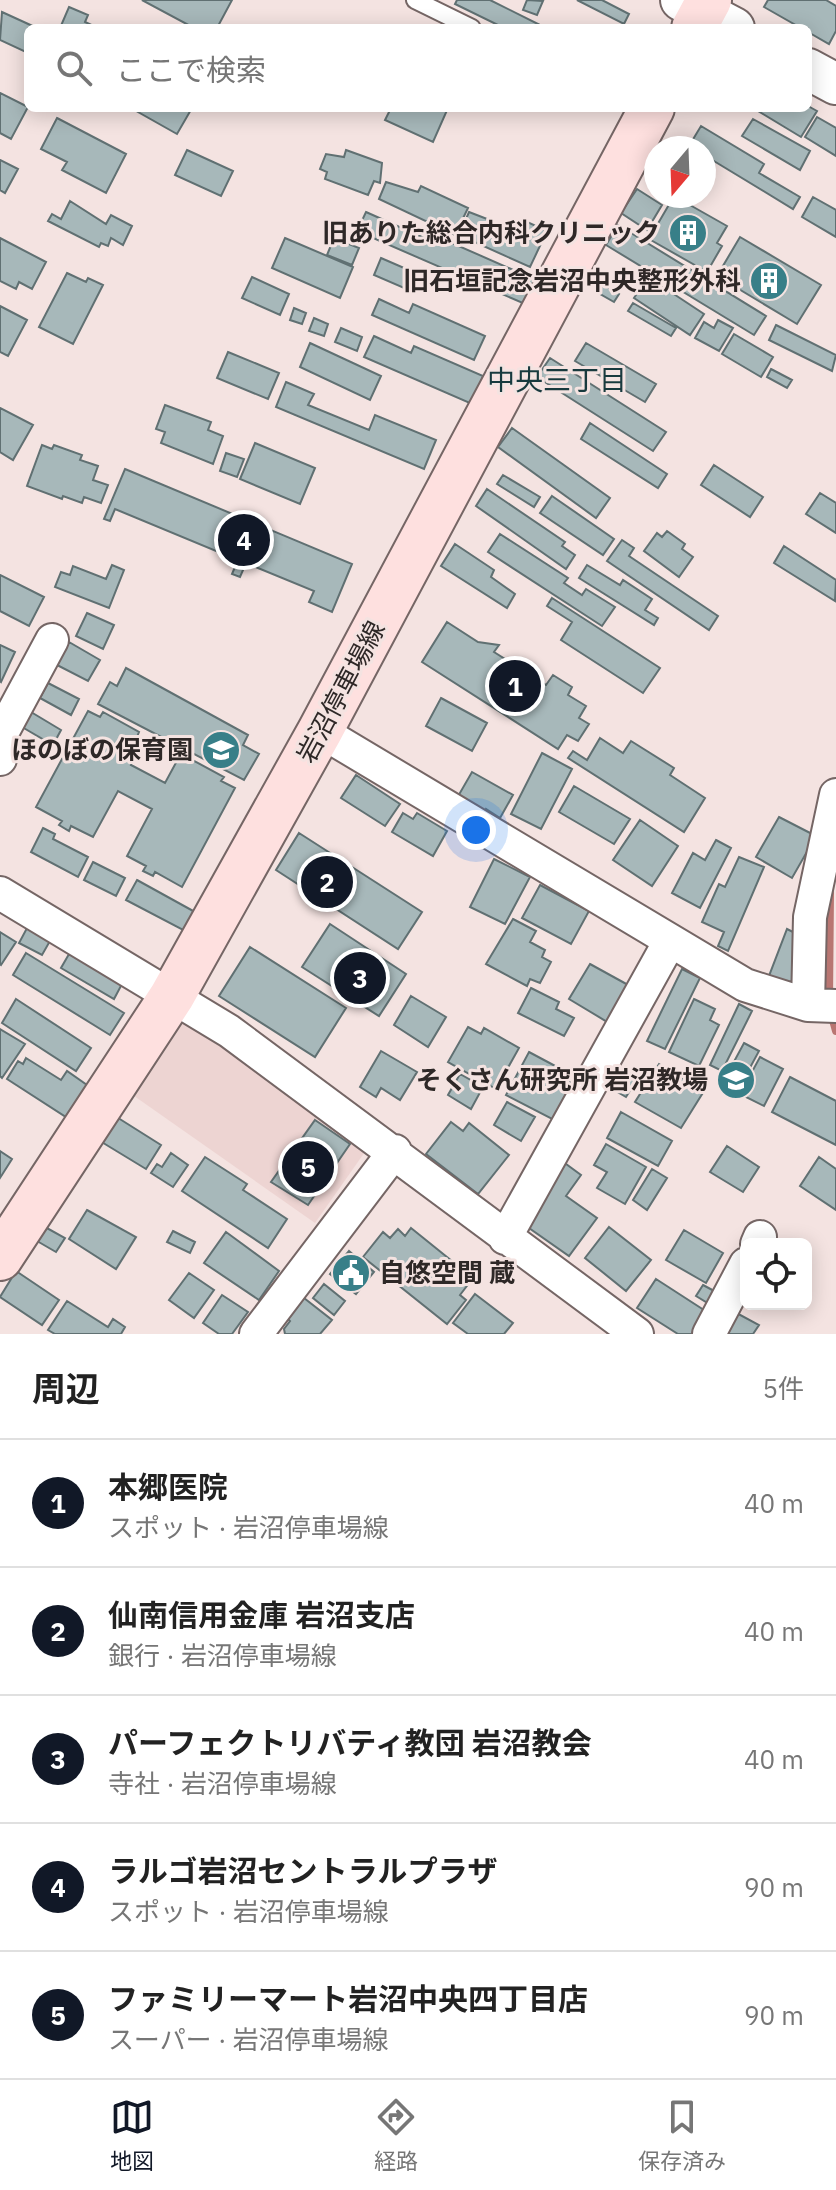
<!DOCTYPE html>
<html lang="ja">
<meta charset="utf-8">
<style>
:root{--surface:#fff;--page:#f2f2f2;--text:#222;--muted:#767676;--line:#e0e0e0;--accent:#111827}
body{margin:0;font-family:"IBM Plex Sans","Noto Sans JP",sans-serif;background:var(--page);color:var(--text)}
.controls{position:absolute;right:24px;bottom:24px;display:grid;overflow:hidden;border-radius:12px;box-shadow:0 4px 20px #0003}
.controls button{width:72px;height:72px;display:grid;place-items:center;padding:0;border:0;border-bottom:2px solid var(--line);background:var(--surface);color:var(--text);font:40px sans-serif}
.compass{position:absolute;left:644px;top:136px;width:72px;height:72px;border-radius:50%;background:var(--surface);box-shadow:0 4px 20px #0003;rotate:199deg}
.you{position:absolute;left:476px;top:830px;width:28px;height:28px;margin:-20px;border:6px solid #fff;border-radius:50%;background:#1a73e8;box-shadow:0 0 0 12px #1a73e833}
.badge{display:grid;place-items:center;width:52px;height:52px;border-radius:50%;background:var(--accent);color:#fff;font-size:26px;font-weight:700}
.pin{position:absolute;translate:-50% -50%;border:4px solid #fff;box-shadow:0 2px 8px #0006}
.list{margin:0;padding:0;list-style:none}
h2{display:flex;justify-content:space-between;align-items:center;height:104px;margin:0;padding:0 32px;font-size:34px}
h2 small{font-size:26px;font-weight:400;color:var(--muted)}
.list li{display:grid;grid-template-columns:52px 1fr auto;gap:24px;align-items:center;box-sizing:border-box;height:128px;padding:0 32px;border-top:2px solid var(--line)}
.list b{display:block;font-size:30px;white-space:nowrap}
.list p{margin:0;font-size:26px;white-space:nowrap;color:var(--muted)}
.list em{font-size:26px;font-style:normal;color:var(--muted)}
.icon{flex:none;width:44px;height:44px;fill:none;stroke:currentColor;stroke-width:2;stroke-linecap:round;stroke-linejoin:round}
.map{position:relative;flex:none;width:836px;height:1334px;overflow:hidden}
.search{position:absolute;background:var(--surface);box-shadow:0 4px 20px #0003;left:24px;right:24px;top:24px;height:88px;display:flex;align-items:center;gap:20px;box-sizing:border-box;padding:0 28px;border-radius:12px;color:var(--muted);font-size:30px}
.sheet{height:744px;background:var(--surface)}
nav{display:flex;justify-content:space-around;align-items:center;box-sizing:border-box;height:112px;border-top:2px solid var(--line);background:var(--surface);font-size:22px;color:var(--muted)}
nav a{display:grid;justify-items:center;gap:4px}
nav .on{color:var(--accent)}
.map>svg:first-child{display:block}
.built{fill:#edd4d2}
.lines{fill:none;stroke-linecap:round;stroke-linejoin:round}
.stream{stroke:#b97672;stroke-width:8}
.building{fill:#a7b8ba;stroke:#607072;stroke-width:2}
.service-casing{stroke:#756665;stroke-width:20}
.minor-casing{stroke:#756665;stroke-width:36}
.tertiary-casing{stroke:#756665;stroke-width:44}
.secondary-casing{stroke:#756665;stroke-width:48}
.service{stroke:#fff;stroke-width:16}
.minor{stroke:#fff;stroke-width:32}
.tertiary{stroke:#fff;stroke-width:40}
.secondary{stroke:#fee0df;stroke-width:44}
.labels{text-anchor:middle;stroke-width:6;stroke-linejoin:round;paint-order:stroke}
.poi-label{font-size:26px;font-weight:bold;fill:#2e2827;stroke:#f4e3e1;text-anchor:end}
.street-label{font-size:26px;fill:#2e2827;stroke:#f4e3e1}
.neighbourhood-label{font-size:28px;fill:#183a3e;stroke:#f4e3e1}
</style>
<div class="map">
<svg width="836" height="1334" viewBox="0 0 836 1334">
<rect width="100%" height="100%" fill="#f4e3e1"/>
<!-- built -->
<path class="built" d="M178 1017 367 1149 315 1223 127 1091Z"/>
<g class="lines">
<!-- stream -->
<path class="stream" d="M829 1000 830 893
M831 1013 836 1031"/>
</g>
<!-- building -->
<path class="building" d="M142 0H232L217 28H194Z
M457 0H490L546 28H504L455 4Z
M527 0 543 1 537 15 523 10Z
M577 0H602L629 14 624 24Z
M768 0H826L836 6V31L829 44 808 32V28H801L764 7Z
M69 7 88 15 85 22 98 28H60Z
M2 12 37 28H28V53L0 40Z
M0 93 28 107 11 139 0 133Z
M808 106 817 111 801 137 758 111 760 108Z
M131 108H192L177 134Z
M391 108H448L433 142 385 120Z
M817 117 836 128V156L805 137Z
M57 118 126 154 106 193 62 170 67 162 41 149Z
M753 119 810 151 800 170 742 136Z
M701 126 764 164 759 173 800 197 793 209 704 155V148L689 146Z
M187 150 233 171 221 196 175 175Z
M346 150 382 163 380 183 374 181 368 195 325 179 327 172 320 169 326 154 344 157Z
M0 160 18 169 5 193 0 190Z
M386 182 418 192 421 186 468 208 455 235 379 199Z
M637 189 662 205 647 230 621 213Z
M674 196 727 226 717 243 722 246 707 272 649 239Z
M813 197 836 210V237L802 217Z
M70 201 106 224 111 215 132 226 123 245 111 238 108 246 101 243 99 247 48 221 52 214 61 219Z
M366 212 433 242 436 236 536 280 525 304 357 231Z
M469 212 518 231 523 220 547 231 530 267 459 235Z
M618 225 766 316 754 335 606 245Z
M740 237 821 285 797 324 717 276Z
M0 238 46 262 32 289 19 282 16 289 0 281Z
M285 238 353 267 340 298 272 268Z
M334 238 359 248 352 265 327 255Z
M381 258 418 274 411 291 374 275Z
M67 273 86 282 88 278 103 285 73 344 39 327Z
M252 277 289 294 280 315 242 298Z
M648 277 704 314 690 335 634 298Z
M599 282 619 294 614 302 595 291Z
M379 299 409 313 413 304 485 336 474 360 372 315Z
M633 303 676 328 671 336 628 311Z
M0 306 27 320 8 356 0 352Z
M294 308 306 313 302 324 290 320Z
M314 318 328 324 324 336 309 331Z
M718 320 733 328 719 351 695 338 704 322 714 328Z
M776 325 836 355 832 371 769 340Z
M341 328 362 337 357 351 335 342Z
M734 334 773 357 761 377 722 354Z
M374 336 411 353 414 346 483 376 472 404 364 357Z
M310 343 381 376 370 400 300 367Z
M586 343 656 384 645 402 575 361Z
M228 352 279 373 268 399 217 378Z
M550 358 666 432 653 451 537 377Z
M771 369 792 380 787 388 767 377Z
M286 382 314 394 308 405 369 430 375 415 436 440 424 469 276 407Z
M165 405 211 422 208 430 223 436 213 464 161 443 165 432 156 429Z
M0 408 33 425 13 460 0 452Z
M590 423 667 474 658 488 581 439Z
M512 428 610 498 596 518 498 447Z
M255 443 315 468 300 504 240 479Z
M42 445 52 449 54 445 82 455 80 460 98 466 93 480 108 485 101 503 84 497 82 503 63 496 62 499 27 486Z
M226 453 244 459 237 477 220 471Z
M714 465 763 497 750 517 701 485Z
M125 469 352 564 332 612 309 602 314 591 246 563 240 577 232 574 238 560 115 509 110 521 104 519Z
M503 475 540 497 534 507 497 484Z
M487 489 565 542 562 546 575 555 566 569 476 506Z
M820 493 836 503V533L806 514Z
M552 496 614 539 603 555 540 513Z
M667 531 685 544 682 549 693 557 679 577 644 551 657 533 662 537Z
M500 534 568 578 564 583 582 595 586 589 615 607 602 626 488 552Z
M622 540 634 548 629 556 718 616 709 630 607 561Z
M455 544 494 570 491 577 515 594 507 608 441 566Z
M784 546 836 580 835 601 774 563Z
M112 565 124 570 109 608 55 587 61 572 70 575 73 566 106 579Z
M587 565 620 585 623 580 652 599 645 610 658 618 654 625 579 578Z
M0 575 44 597 29 626 0 611Z
M552 598 660 668 643 693 561 640 572 622 547 606Z
M87 613 114 625 103 649 76 636Z
M447 622 478 642 499 645 494 652 546 685 553 675 572 687 568 695 586 706 579 718 589 724 578 741 567 735 558 749 422 662Z
M69 642 100 660 88 681 57 665Z
M0 645 15 652 1 682 0 681Z
M126 668 248 735 243 745 259 754 244 780 98 704 110 682 117 686Z
M48 683 79 699 71 715 40 698Z
M441 698 487 723 472 751 426 726Z
M88 711 100 717 103 712 139 732 137 737 144 741 131 765 165 783 178 759 182 761 185 756 224 777 221 781 235 788 182 887 155 872 153 876 143 871 146 866 127 856 152 809 118 791 93 837 71 826 69 831 59 825 62 821 36 807Z
M31 712 61 730 53 745 22 727Z
M600 738 623 753 631 741 674 768 670 775 705 798 684 832 568 758 573 751 587 760Z
M542 753 572 769 541 829 511 814Z
M472 772 513 795 500 818 486 809 484 813 457 798Z
M356 775 400 804 385 826 341 798Z
M574 786 630 819 614 844 559 812Z
M403 813 413 819 417 813 447 831 433 856 392 832Z
M779 817 816 836 792 878 756 857Z
M640 820 678 846 652 886 613 860Z
M43 828 55 834 53 839 88 857 78 877 31 852Z
M299 833 422 912 398 949 276 870Z
M716 840 731 848 700 908 672 893 693 853 705 860Z
M739 857 764 867 728 951 718 946 724 932 702 922 719 884 725 887Z
M494 859 530 877 505 924 470 907Z
M93 862 125 878 116 896 84 880Z
M137 880 195 912 185 931 126 900Z
M540 885 589 911 571 944 522 918Z
M513 919 536 931 530 942 545 950 542 957 551 962 540 983 530 979 527 986 486 964Z
M330 924 406 974 379 1016 302 967Z
M27 928 50 941 42 955 19 943Z
M787 929 793 932 802 977 797 986 769 976Z
M0 932 16 942 1 965 0 964Z
M250 947 346 1008 315 1057 219 996Z
M26 953 124 1013 110 1035 13 975Z
M69 954 122 984 114 999 61 968Z
M590 964 630 986 609 1023 569 999Z
M682 969 700 978 665 1049 647 1041Z
M531 988 559 1002 556 1009 574 1018 564 1036 518 1013Z
M411 996 446 1017 428 1047 394 1025Z
M16 999 91 1048 76 1071 2 1023Z
M694 999 715 1009 710 1020 719 1025 699 1066 669 1052Z
M739 1004 752 1011 722 1071 710 1065Z
M468 1027 481 1034 484 1028 519 1048 496 1089 448 1062Z
M0 1029 25 1044 2 1078 0 1076Z
M744 1043 759 1051 738 1090 723 1082Z
M381 1051 417 1072 400 1100 381 1088 376 1097 360 1087Z
M529 1052 559 1068 555 1075 575 1085 556 1121 506 1095Z
M760 1057 783 1069 764 1106 740 1094Z
M26 1058 61 1080 67 1071 87 1085 66 1117 7 1079 18 1061 23 1064Z
M659 1064 704 1091 681 1128 635 1102Z
M619 1067 638 1078 626 1097 607 1086Z
M460 1074 483 1087 471 1109 448 1095Z
M790 1077 836 1101V1145L772 1112Z
M507 1102 535 1117 521 1141 494 1125Z
M621 1112 672 1141 658 1166 607 1138Z
M115 1116 161 1145 146 1169 100 1141Z
M315 1120 350 1144 308 1205 271 1182Z
M451 1122 463 1131 469 1123 509 1155 478 1194 426 1154Z
M606 1144 646 1167 625 1204 597 1188 607 1172 594 1165Z
M727 1146 759 1167 743 1192 710 1172Z
M0 1151 12 1159 0 1178Z
M171 1153 188 1165 173 1187 151 1173 157 1164 162 1167Z
M205 1157 247 1184 243 1190 287 1219 268 1248 182 1191Z
M819 1157 836 1169V1210L800 1186Z
M562 1161 581 1175 566 1196 597 1218 569 1256 519 1221Z
M652 1169 667 1178 647 1210 633 1200Z
M87 1210 136 1237 116 1269 69 1239Z
M45 1227 65 1238 56 1252 37 1241Z
M609 1227 651 1260 626 1291 585 1258Z
M411 1228 473 1278 460 1295 466 1300 447 1324 363 1257 383 1232 390 1238 398 1229 405 1236Z
M684 1230 723 1253 706 1283 666 1260Z
M173 1231 195 1242 190 1253 167 1242Z
M226 1232 279 1271 259 1300 204 1263Z
M349 1251 374 1272 356 1294 330 1274Z
M16 1271 59 1300 42 1325 0 1297Z
M189 1273 214 1290 194 1318 169 1300Z
M656 1279 707 1312 693 1334H678L637 1308Z
M324 1284 345 1301 334 1315 313 1298Z
M703 1285 718 1293 711 1305 696 1296Z
M475 1294 513 1323 504 1334H468L453 1323Z
M222 1295 248 1312 232 1334H219L203 1323Z
M304 1298 332 1320 320 1334H285L284 1329 290 1321 288 1319Z
M67 1301 108 1327 113 1319 125 1327 121 1334H55L48 1330Z
M731 1310 759 1325 753 1334H719Z"/>
<g class="lines">
<defs>
<path id="service" d="M415 0 472 28"/>
<path id="minor" d="M320 731 745 985 808 1005 836 1006
M0 759 2 733 52 640
M0 893 229 1031 637 1334
M808 1005 810 917 836 795
M505 1238 670 941
M757 1244 760 1237
M256 1334 395 1151
M709 1334 746 1264"/>
<path id="tertiary" d="M681 0 734 28
M808 69 836 84"/>
<path id="secondary" d="M694 28 709 0
M0 1258 172 996 320 731 652 108"/>
</defs>
<!-- service casing -->
<use href="#service" class="service-casing"/>
<!-- minor casing -->
<use href="#minor" class="minor-casing"/>
<!-- tertiary casing -->
<use href="#tertiary" class="tertiary-casing"/>
<!-- secondary casing -->
<use href="#secondary" class="secondary-casing"/>
<!-- service -->
<use href="#service" class="service"/>
<!-- minor -->
<use href="#minor" class="minor"/>
<!-- tertiary -->
<use href="#tertiary" class="tertiary"/>
<!-- secondary -->
<use href="#secondary" class="secondary"/>
</g>
<!-- icons -->
<defs>
<symbol id="building-disc" viewBox="-11 -11 22 22"><circle r="9.5" fill="#387f88" stroke="#f4e3e1"/><path d="M-4-6H4V6H1V3H-1V6H-4ZM-2.5-4.3h1.7v1.8h-1.7ZM.8-4.3h1.7v1.8H.8ZM-2.5-1h1.7V.8h-1.7ZM.8-1h1.7V.8H.8Z" fill="#fff"/></symbol>
<symbol id="school-disc" viewBox="-11 -11 22 22"><circle r="9.5" fill="#387f88" stroke="#f4e3e1"/><path d="M0-5L7-2L0 1L-7-2ZM-4 1L0 2.5L4 1V4Q0 6-4 4Z" fill="#fff"/></symbol>
<symbol id="civic-disc" viewBox="-11 -11 22 22"><circle r="9.5" fill="#387f88" stroke="#f4e3e1"/><path d="M-.6-6.5H3V-4.5H.6V-3L4-1V1h2V6H-6V1h2V-1L-.6-3ZM-1.2 2.5V6h2.4V2.5Z" fill="#fff"/></symbol>
</defs>
<g fill-rule="evenodd">
<use href="#building-disc" x="666" y="211" width="44" height="44"/>
<use href="#building-disc" x="747" y="259" width="44" height="44"/>
<use href="#school-disc" x="199" y="728" width="44" height="44"/>
<use href="#school-disc" x="714" y="1058" width="44" height="44"/>
<use href="#civic-disc" x="329" y="1251" width="44" height="44"/>
</g>
<g class="labels">
<!-- poi labels -->
<g class="poi-label">
<text x="660" y="242">旧ありた総合内科クリニック</text>
<text x="741" y="290">旧石垣記念岩沼中央整形外科</text>
<text x="193" y="759">ほのぼの保育園</text>
<text x="708" y="1089">そくさん研究所 岩沼教場</text>
<text x="379" y="1282" text-anchor="start">自悠空間 蔵</text>
</g>
<!-- street labels -->
<g class="street-label">
<text transform="translate(341 692) rotate(-62)" y="9">岩沼停車場線</text>
</g>
<!-- neighbourhood labels -->
<g class="neighbourhood-label">
<text x="557" y="390">中央三丁目</text>
</g>
</g>
</svg>
<div class="controls">
<button><svg class="icon" aria-label="locate" viewBox="0 0 24 24"><circle cx="12" cy="12" r="6"/><path d="M12 2v4M12 18v4M2 12h4M18 12h4"/></svg></button>
</div>
<svg class="compass" viewBox="-18 -18 36 36"><path d="M0-13l5 13h-10z" fill="#e53935"/><path d="M0 13l5-13h-10z" fill="#767676"/></svg>
<div class="you"></div>
<div class="pin badge" style="left:515px;top:686px">1</div>
<div class="pin badge" style="left:327px;top:882px">2</div>
<div class="pin badge" style="left:360px;top:978px">3</div>
<div class="pin badge" style="left:244px;top:540px">4</div>
<div class="pin badge" style="left:308px;top:1167px">5</div>
<div class="search"><svg class="icon" aria-label="search" viewBox="0 0 24 24"><circle cx="10" cy="10" r="6"/><path d="M15 15l6 6"/></svg>ここで検索</div>
</div>
<section class="sheet">
<h2>周辺<small>5件</small></h2>
<ul class="list">
<li><span class="badge">1</span><div><b>本郷医院</b><p>スポット · 岩沼停車場線</p></div><em>40 m</em></li>
<li><span class="badge">2</span><div><b>仙南信用金庫 岩沼支店</b><p>銀行 · 岩沼停車場線</p></div><em>40 m</em></li>
<li><span class="badge">3</span><div><b>パーフェクトリバティ教団 岩沼教会</b><p>寺社 · 岩沼停車場線</p></div><em>40 m</em></li>
<li><span class="badge">4</span><div><b>ラルゴ岩沼セントラルプラザ</b><p>スポット · 岩沼停車場線</p></div><em>90 m</em></li>
<li><span class="badge">5</span><div><b>ファミリーマート岩沼中央四丁目店</b><p>スーパー · 岩沼停車場線</p></div><em>90 m</em></li>
</ul>
</section>
<nav>
<a class="on"><svg class="icon" aria-label="map" viewBox="0 0 24 24"><path d="M3 6l6-2 6 2 6-2v14l-6 2-6-2-6 2zM9 4v14M15 6v14"/></svg>地図</a>
<a><svg class="icon" aria-label="directions" viewBox="0 0 24 24"><path d="M12 3l9 9-9 9-9-9zM9 14v-3h6M13 9l2 2-2 2"/></svg>経路</a>
<a><svg class="icon" aria-label="saved" viewBox="0 0 24 24"><path d="M7 4h10v16l-5-4-5 4z"/></svg>保存済み</a>
</nav>
